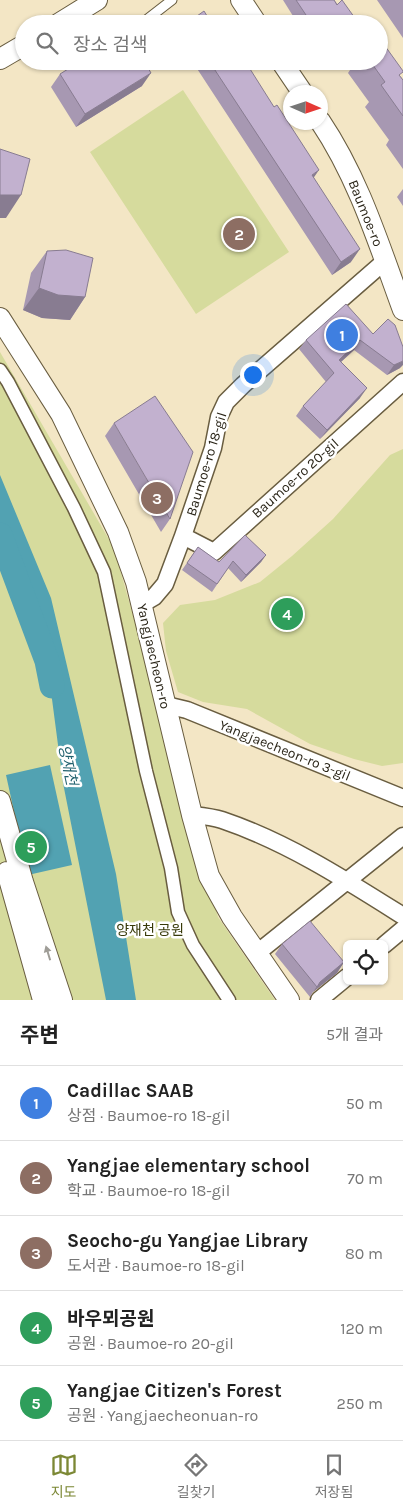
<!DOCTYPE html>
<html lang="ko">
<meta charset="utf-8">
<style>
:root{--surface:#fff;--page:#f6f6f6;--text:#222;--muted:#767676;--line:#e0e0e0;--accent:#7c8835}
body{margin:0;font-family:Karla,"Noto Sans KR",sans-serif;background:var(--page);color:var(--text)}
.controls{position:absolute;right:15px;bottom:15px;display:grid;overflow:hidden;border-radius:8px;box-shadow:0 1px 4px #0004}
.controls button{width:45px;height:45px;display:grid;place-items:center;padding:0;border:0;border-bottom:1px solid var(--line);background:var(--surface);color:var(--text);font:25px sans-serif}
.compass{position:absolute;left:283px;top:85px;width:45px;height:45px;border-radius:50%;background:var(--surface);box-shadow:0 1px 4px #0004;rotate:93deg}
.you{position:absolute;left:252px;top:374px;width:18px;height:18px;margin:-12px;border:4px solid #fff;border-radius:50%;background:#1a73e8;box-shadow:0 0 0 8px #1a73e833}
.badge{display:grid;place-items:center;width:32px;height:32px;border-radius:50%;background:var(--accent);color:#fff;font-size:16px;font-weight:700}
.pin{position:absolute;translate:-50% -50%;border:2px solid #fff;box-shadow:0 1px 5px #0006}
.list{margin:0;padding:0;list-style:none}
h2{display:flex;justify-content:space-between;align-items:center;height:65px;margin:0;padding:0 20px;font-size:21px}
h2 small{font-size:16px;font-weight:400;color:var(--muted)}
.list li{display:grid;grid-template-columns:32px 1fr auto;gap:15px;align-items:center;box-sizing:border-box;height:75px;padding:0 20px;border-top:1px solid var(--line)}
.list b{display:block;font-size:19px;white-space:nowrap}
.list p{margin:0;font-size:16px;white-space:nowrap;color:var(--muted)}
.list em{font-size:16px;font-style:normal;color:var(--muted)}
.icon{flex:none;width:28px;height:28px;fill:none;stroke:currentColor;stroke-width:2;stroke-linecap:round;stroke-linejoin:round}
.map{position:relative;flex:none;width:403px;height:1000px;overflow:hidden}
.search{position:absolute;background:var(--surface);box-shadow:0 1px 4px #0004;left:15px;right:15px;top:15px;height:55px;display:flex;align-items:center;gap:12px;box-sizing:border-box;padding:0 18px;border-radius:28px;color:var(--muted);font-size:19px}
.sheet{height:440px;background:var(--surface)}
nav{display:flex;justify-content:space-around;align-items:center;box-sizing:border-box;height:70px;border-top:1px solid var(--line);background:var(--surface);font-size:14px;color:var(--muted)}
nav a{display:grid;justify-items:center;gap:2px}
nav .on{color:var(--accent)}
.map>svg:first-child{display:block}
.green{fill:#d6db9d}
.water{fill:#52a2b2}
.lines{fill:none;stroke-linecap:round;stroke-linejoin:round}
.river{stroke:#52a2b2;stroke-width:25}
.service-casing{stroke:#695d40;stroke-width:11}
.pedestrian-casing{stroke:#695d40;stroke-width:15}
.minor-casing{stroke:#695d40;stroke-width:19}
.tertiary-casing{stroke:#695d40;stroke-width:22}
.service{stroke:#fff;stroke-width:9}
.pedestrian{stroke:#fff;stroke-width:12}
.minor{stroke:#fff;stroke-width:16}
.tertiary{stroke:#fff;stroke-width:20}
.wall{fill:#a798b2}
.shaded-wall{fill:#887c91}
.building{fill:#c2b1cf;stroke:#887c91}
.oneway{fill:#9f9d97}
.labels{text-anchor:middle;stroke-width:5;stroke-linejoin:round;paint-order:stroke}
.street-label{font-size:14px;fill:#2a2518;stroke:#fff}
.park-label{font-size:14px;fill:#383a09;stroke:#fff}
.water-label{font-size:15px;font-style:italic;fill:#20616e;stroke:#fff}
</style>
<div class="map">
<svg width="403" height="1000" viewBox="0 0 403 1000">
<rect width="100%" height="100%" fill="#f3e6c5"/>
<!-- green -->
<path class="green" d="M183 90 289 252 196 314 90 152Z
M0 352 114 548 218 917 275 1000H0Z
M403 449V763L382 766 354 759 310 744 247 709 203 702 178 692 166 651 163 623 180 605 215 600 260 582 292 556 333 519 390 455Z"/>
<!-- water -->
<path class="water" d="M0 475 51 598 116 874 136 1000H106L63 783 47 661 0 535Z
M50 765 72 865 28 875 6 775Z"/>
<g class="lines">
<!-- river -->
<path class="river" d="M0 535 47 661 52 686"/>
<defs>
<path id="service" d="M141 24 172 0"/>
<path id="pedestrian" d="M0 370 8 382 74 508 104 572 146 771 171 868 178 912 193 945 229 1000"/>
<path id="minor" d="M183 536 214 552 403 382
M142 604 154 597 165 584 183 536 213 448 219 417 226 402 243 385 385 261
M166 705 187 710 403 798
M192 815C202 816 213 817 222 820 287 842 346 880 403 916
M384 945 403 929
M257 953 403 836
M319 1000 347 977"/>
<path id="tertiary" d="M241 0 257 24
M58 24 97 0
M0 59 24 45
M281 61 302 92
M320 121C359 179 379 245 403 310
M0 318 61 414 118 532 136 582 192 815 209 876 232 917 289 1000
M0 801 23 882 62 1000
M7 872 43 1000"/>
</defs>
<!-- service casing -->
<use href="#service" class="service-casing"/>
<!-- pedestrian casing -->
<use href="#pedestrian" class="pedestrian-casing"/>
<!-- minor casing -->
<use href="#minor" class="minor-casing"/>
<!-- tertiary casing -->
<use href="#tertiary" class="tertiary-casing"/>
<!-- service -->
<use href="#service" class="service"/>
<!-- pedestrian -->
<use href="#pedestrian" class="pedestrian"/>
<!-- minor -->
<use href="#minor" class="minor"/>
<!-- tertiary -->
<use href="#tertiary" class="tertiary"/>
</g>
<!-- wall -->
<path class="wall" d="M283 0H334L355 24H298Z
M377 0H403V38Z
M192 61H245L314 178 351 262 332 275Z
M356 61H379L401 77 403 80V169L386 145 389 140 365 107 369 102 348 73Z
M60 74 142 86 76 127 51 87Z
M403 189V206L397 197Z
M47 251 85 297 70 320 42 318 23 310 31 273Z
M373 334 400 368 387 375 354 350 341 362 360 398 320 439 296 416 303 406 326 382 299 349 306 340Z
M114 423 170 519 161 532 105 436Z
M198 547 219 562 266 555 261 562 241 582 228 568 212 592 182 570Z
M282 944 344 962 337 973 313 992 310 997 275 954Z"/>
<!-- shaded-wall -->
<path class="shaded-wall" d="M151 73 142 86 76 127 85 114Z
M319 170 310 183 312 175Z
M0 195H21L6 218H0Z
M360 249 351 262 332 275 341 262Z
M39 288 85 297 70 320 42 318 23 310Z
M360 340 354 350 332 370 339 360Z
M403 361V365L400 368 387 375 394 365Z
M367 388 360 398 320 439 327 430Z
M266 555 261 562 241 582 246 575Z
M344 962 337 973 313 992 320 982Z"/>
<!-- building -->
<path class="building" d="M296 0H334L337 5 342 0 357 21 353 24H312Z
M204 11 212 24H186Z
M220 21 221 24H215Z
M379 39H380L403 71V72L399 75 403 80V116L381 85 385 82 370 61H379Z
M81 61H144L151 73 85 114 60 74Z
M209 61H245L274 107 277 105 319 170 312 175 360 249 341 262Z
M0 149 30 159 21 195H0Z
M66 250 93 258 85 297 58 295 39 288 47 251Z
M346 304 373 334 388 319 395 325 403 347V361L394 365 360 340 339 360 367 388 327 430 303 406 334 373 306 340Z
M155 396 193 452 170 519 114 423Z
M245 535 266 555 246 575 233 561 217 584 187 563 198 547 219 562Z
M310 921 344 962 320 982 317 987 282 944Z"/>
<!-- one-way arrows -->
<defs><path id="oneway-solid" d="M-6-.8H1V-3.2L6.5 0L1 3.2V.8H-6Z" transform="scale(1.25)"/></defs>
<use class="oneway" href="#oneway-solid" transform="translate(48 953) rotate(-107)"/>
<g class="labels">
<!-- street labels -->
<g class="street-label">
<text transform="translate(366 213) rotate(68)" y="5">Baumoe-ro</text>
<text transform="translate(206 464) rotate(-73)" y="5">Baumoe-ro 18-gil</text>
<text transform="translate(295 478) rotate(-42)" y="5">Baumoe-ro 20-gil</text>
<text transform="translate(154 656) rotate(77)" y="5">Yangjaecheon-ro</text>
<text transform="translate(285 750) rotate(22)" y="5">Yangjaecheon-ro 3-gil</text>
</g>
<!-- park labels -->
<g class="park-label">
<text x="150" y="935">양재천 공원</text>
</g>
<!-- water labels -->
<g class="water-label">
<text transform="translate(68 765) rotate(78)" y="5">양재천</text>
</g>
</g>
</svg>
<div class="controls">
<button><svg class="icon" aria-label="locate" viewBox="0 0 24 24"><circle cx="12" cy="12" r="6"/><path d="M12 2v4M12 18v4M2 12h4M18 12h4"/></svg></button>
</div>
<svg class="compass" viewBox="-18 -18 36 36"><path d="M0-13l5 13h-10z" fill="#e53935"/><path d="M0 13l5-13h-10z" fill="#767676"/></svg>
<div class="you"></div>
<div class="pin badge" style="left:342px;top:335px;background:#3f7fe0">1</div>
<div class="pin badge" style="left:239px;top:234px;background:#8d6e63">2</div>
<div class="pin badge" style="left:157px;top:498px;background:#8d6e63">3</div>
<div class="pin badge" style="left:287px;top:614px;background:#2e9e5b">4</div>
<div class="pin badge" style="left:31px;top:847px;background:#2e9e5b">5</div>
<div class="search"><svg class="icon" aria-label="search" viewBox="0 0 24 24"><circle cx="10" cy="10" r="6"/><path d="M15 15l6 6"/></svg>장소 검색</div>
</div>
<section class="sheet">
<h2>주변<small>5개 결과</small></h2>
<ul class="list">
<li><span class="badge" style="background:#3f7fe0">1</span><div><b>Cadillac SAAB</b><p>상점 · Baumoe-ro 18-gil</p></div><em>50 m</em></li>
<li><span class="badge" style="background:#8d6e63">2</span><div><b>Yangjae elementary school</b><p>학교 · Baumoe-ro 18-gil</p></div><em>70 m</em></li>
<li><span class="badge" style="background:#8d6e63">3</span><div><b>Seocho-gu Yangjae Library</b><p>도서관 · Baumoe-ro 18-gil</p></div><em>80 m</em></li>
<li><span class="badge" style="background:#2e9e5b">4</span><div><b>바우뫼공원</b><p>공원 · Baumoe-ro 20-gil</p></div><em>120 m</em></li>
<li><span class="badge" style="background:#2e9e5b">5</span><div><b>Yangjae Citizen's Forest</b><p>공원 · Yangjaecheonuan-ro</p></div><em>250 m</em></li>
</ul>
</section>
<nav>
<a class="on"><svg class="icon" aria-label="map" viewBox="0 0 24 24"><path d="M3 6l6-2 6 2 6-2v14l-6 2-6-2-6 2zM9 4v14M15 6v14"/></svg>지도</a>
<a><svg class="icon" aria-label="directions" viewBox="0 0 24 24"><path d="M12 3l9 9-9 9-9-9zM9 14v-3h6M13 9l2 2-2 2"/></svg>길찾기</a>
<a><svg class="icon" aria-label="saved" viewBox="0 0 24 24"><path d="M7 4h10v16l-5-4-5 4z"/></svg>저장됨</a>
</nav>
